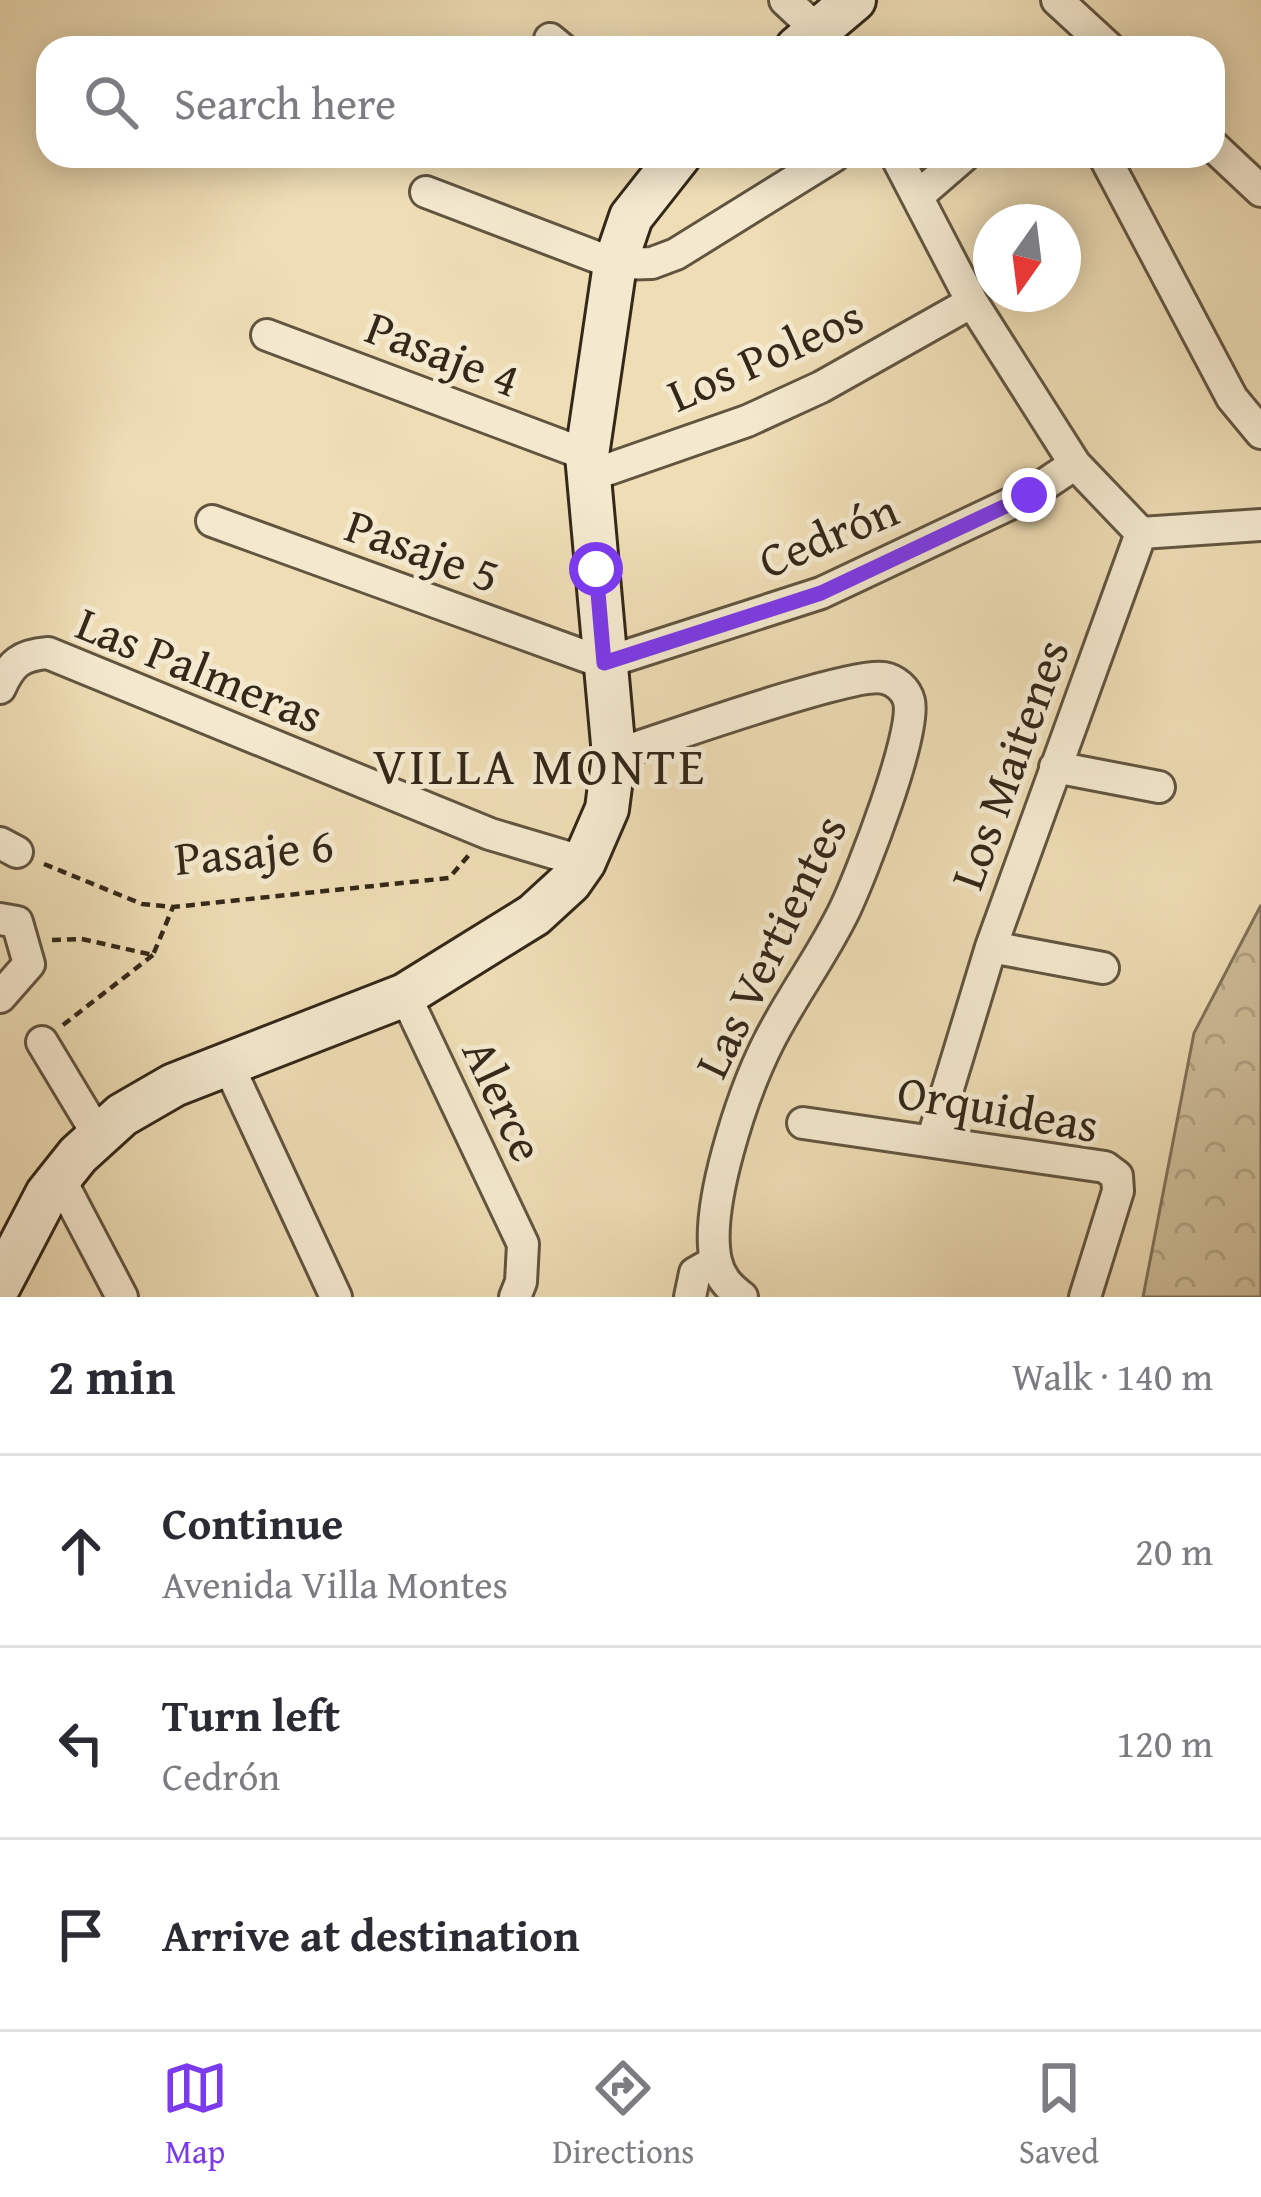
<!DOCTYPE html>
<meta charset="utf-8">
<style>
:root{--surface:#fff;--page:#f7f7f7;--text:#2b2b33;--muted:#7c7c81;--line:#e1e1e2;--accent:#7c3aed}
body{margin:0;font-family:"Gentium Book Plus",serif;background:var(--page);color:var(--text)}
.compass{position:absolute;left:973px;top:204px;width:108px;height:108px;border-radius:50%;background:var(--surface);box-shadow:0 6px 30px #0003;rotate:194deg}
.stop{position:absolute;width:36px;height:36px;margin:-27px;border:9px solid #7c3aed;border-radius:50%;background:#fff}
.stop.end{background:#7c3aed;border-color:#fff;box-shadow:0 3px 12px #0008}
.list{margin:0;padding:0;list-style:none}
h2{display:flex;justify-content:space-between;align-items:center;height:156px;margin:0;padding:0 48px;font-size:51px}
h2 small{font-size:39px;font-weight:400;color:var(--muted)}
.list li{display:grid;grid-template-columns:78px 1fr auto;gap:36px;align-items:center;box-sizing:border-box;height:192px;padding:0 48px;border-top:3px solid var(--line)}
.list b{display:block;font-size:45px;white-space:nowrap}
.list p{margin:0;font-size:39px;white-space:nowrap;color:var(--muted)}
.list em{font-size:39px;font-style:normal;color:var(--muted)}
.icon{flex:none;width:66px;height:66px;fill:none;stroke:currentColor;stroke-width:2;stroke-linecap:round;stroke-linejoin:round}
.map{position:relative;flex:none;width:1261px;height:1297px;overflow:hidden}
.search{position:absolute;background:var(--surface);box-shadow:0 6px 30px #0003;left:36px;right:36px;top:36px;height:132px;display:flex;align-items:center;gap:30px;box-sizing:border-box;padding:0 42px;border-radius:36px;color:var(--muted);font-size:45px}
.sheet{height:732px;background:var(--surface)}
nav{display:flex;justify-content:space-around;align-items:center;box-sizing:border-box;height:168px;border-top:3px solid var(--line);background:var(--surface);font-size:33px;color:var(--muted)}
nav a{display:grid;justify-items:center;gap:6px}
nav .on{color:var(--accent)}
.map>svg:first-child{display:block}
.forest{fill:url(#forest-crowns);stroke:#81735a;stroke-width:3}
.lines{fill:none;stroke-linecap:round;stroke-linejoin:round}
.street-casing{stroke:#625540;stroke-width:36}
.secondary-casing{stroke:#342819;stroke-width:48}
.path{stroke:#342819;stroke-width:4.5;stroke-dasharray:9 6;stroke-linecap:butt}
.street{stroke:#f4e9cf;stroke-width:30}
.secondary{stroke:#f4e9cf;stroke-width:42}
.route{stroke:#7c3aed;stroke-width:15}
.labels{text-anchor:middle;stroke-width:10;stroke-linejoin:round;paint-order:stroke}
.street-label{font-size:48px;fill:#342819;stroke:#f4e9cf}
.neighbourhood-label{font-size:51px;letter-spacing:3px;fill:#342819;stroke:#f4e9cf}
</style>
<div class="map">
<svg width="1261" height="1297" viewBox="0 0 1261 1297">
<defs>
<pattern id="forest-crowns" width="20" height="18" patternUnits="userSpaceOnUse" patternTransform="scale(3)"><rect width="20" height="18" fill="#cebe9a"/><path d="M2 6a3 3 0 1 1 6 0M12 15a3 3 0 1 1 6 0" fill="none" stroke="#b2a384"/></pattern>
</defs>
<rect width="100%" height="100%" fill="#eeddb5"/>
<filter id="stains"><feTurbulence type="fractalNoise" baseFrequency=".00167" numOctaves="4"/><feColorMatrix values="0 0 0 0 .2 0 0 0 0 .09 0 0 0 0 .02 0 0 0 .5 -.17"/></filter>
<radialGradient id="worn" r=".72"><stop offset=".6" stop-color="#630" stop-opacity="0"/><stop offset="1" stop-color="#630" stop-opacity=".3"/></radialGradient>
<!-- forest -->
<path class="forest" d="M1261 905V1297H1143L1194 1033Z"/>
<g class="lines">
<defs>
<path id="street" d="M785 0 817 30
M1057 0 1109 48
M550 39 561 48
M1213 146 1261 191
M896 156 972 302 1075 464 1141 533
M1104 156 1232 398 1261 433
M426 192 615 264 652 263 676 254 834 156
M919 195 964 156
M267 335 587 455
M589 476 747 421 821 387 972 302
M212 521 604 663 821 593 1029 495 1075 464
M1141 533 1261 525
M0 688C11 663 21 655 48 653L490 834 584 862
M614 755C658 741 852 671 884 678 895 680 906 689 909 701 917 733 861 875 845 909 823 955 791 997 768 1043 743 1093 704 1207 716 1261 720 1278 729 1287 742 1297
M1055 767 1159 787
M0 843 17 852
M0 919 17 922 29 964 0 997
M991 947 1103 968
M405 995 523 1244 521 1282 515 1297
M42 1042 98 1135
M229 1067 336 1297
M803 1123 1105 1167 1117 1176 1118 1191 1085 1297
M932 1141 991 947 1141 533
M59 1177 122 1297
M690 1297 695 1273 716 1261"/>
<path id="secondary" d="M797 48 854 0
M0 1284 47 1194 78 1155 122 1115 174 1085 405 995 534 915 570 882 584 862 607 809 614 755 587 455 615 264 631 217 679 156"/>
</defs>
<!-- street casing -->
<use href="#street" class="street-casing"/>
<!-- secondary casing -->
<use href="#secondary" class="secondary-casing"/>
<!-- path -->
<path class="path" d="M44 864 142 904 173 907 449 878 469 855
M52 940 82 939 153 955 173 907
M63 1025 153 955"/>
<!-- street -->
<use href="#street" class="street"/>
<!-- secondary -->
<use href="#secondary" class="secondary"/>
</g>
<g class="lines">
<!-- route -->
<path class="route" d="M596 569 604 663 821 593 1029 495"/>
</g>
<g class="labels">
<!-- street labels -->
<g class="street-label">
<text transform="translate(443 353) rotate(21)" y="17">Pasaje 4</text>
<text transform="translate(765 355) rotate(-24)" y="17">Los Poleos</text>
<text transform="translate(828 535) rotate(-23)" y="17">Cedrón</text>
<text transform="translate(423 550) rotate(20)" y="17">Pasaje 5</text>
<text transform="translate(200 669) rotate(22)" y="17">Las Palmeras</text>
<text transform="translate(1009 764) rotate(-70)" y="17">Los Maitenes</text>
<text transform="translate(254 851) rotate(-5)" y="17">Pasaje 6</text>
<text transform="translate(770 946) rotate(-64)" y="17">Las Vertientes</text>
<text transform="translate(504 1100) rotate(65)" y="17">Alerce</text>
<text transform="translate(998 1108) rotate(10)" y="17">Orquideas</text>
</g>
<!-- neighbourhood labels -->
<g class="neighbourhood-label">
<text x="540" y="784">VILLA MONTE</text>
</g>
</g>
<rect width="100%" height="100%" filter="url(#stains)"/>
<rect width="100%" height="100%" fill="url(#worn)"/>
</svg>
<svg class="compass" viewBox="-18 -18 36 36"><path d="M0-13l5 13h-10z" fill="#e53935"/><path d="M0 13l5-13h-10z" fill="#7c7c81"/></svg>
<div class="stop" style="left:596px;top:569px"></div>
<div class="stop end" style="left:1029px;top:495px"></div>
<div class="search"><svg class="icon" aria-label="search" viewBox="0 0 24 24"><circle cx="10" cy="10" r="6"/><path d="M15 15l6 6"/></svg>Search here</div>
</div>
<section class="sheet">
<h2>2 min<small>Walk · 140 m</small></h2>
<ul class="list">
<li><svg class="icon" aria-label="ahead" viewBox="0 0 24 24"><path d="M12 20V5M6 11l6-6 6 6"/></svg><div><b>Continue</b><p>Avenida Villa Montes</p></div><em>20 m</em></li>
<li><svg class="icon" aria-label="left" viewBox="0 0 24 24"><path d="M17 20v-9H6M10 6l-5 5 5 5"/></svg><div><b>Turn left</b><p>Cedrón</p></div><em>120 m</em></li>
<li><svg class="icon" aria-label="arrive" viewBox="0 0 24 24"><path d="M6 21V4h12l-3 4 3 4H6"/></svg><div><b>Arrive at destination</b></div></li>
</ul>
</section>
<nav>
<a class="on"><svg class="icon" aria-label="map" viewBox="0 0 24 24"><path d="M3 6l6-2 6 2 6-2v14l-6 2-6-2-6 2zM9 4v14M15 6v14"/></svg>Map</a>
<a><svg class="icon" aria-label="directions" viewBox="0 0 24 24"><path d="M12 3l9 9-9 9-9-9zM9 14v-3h6M13 9l2 2-2 2"/></svg>Directions</a>
<a><svg class="icon" aria-label="saved" viewBox="0 0 24 24"><path d="M7 4h10v16l-5-4-5 4z"/></svg>Saved</a>
</nav>
